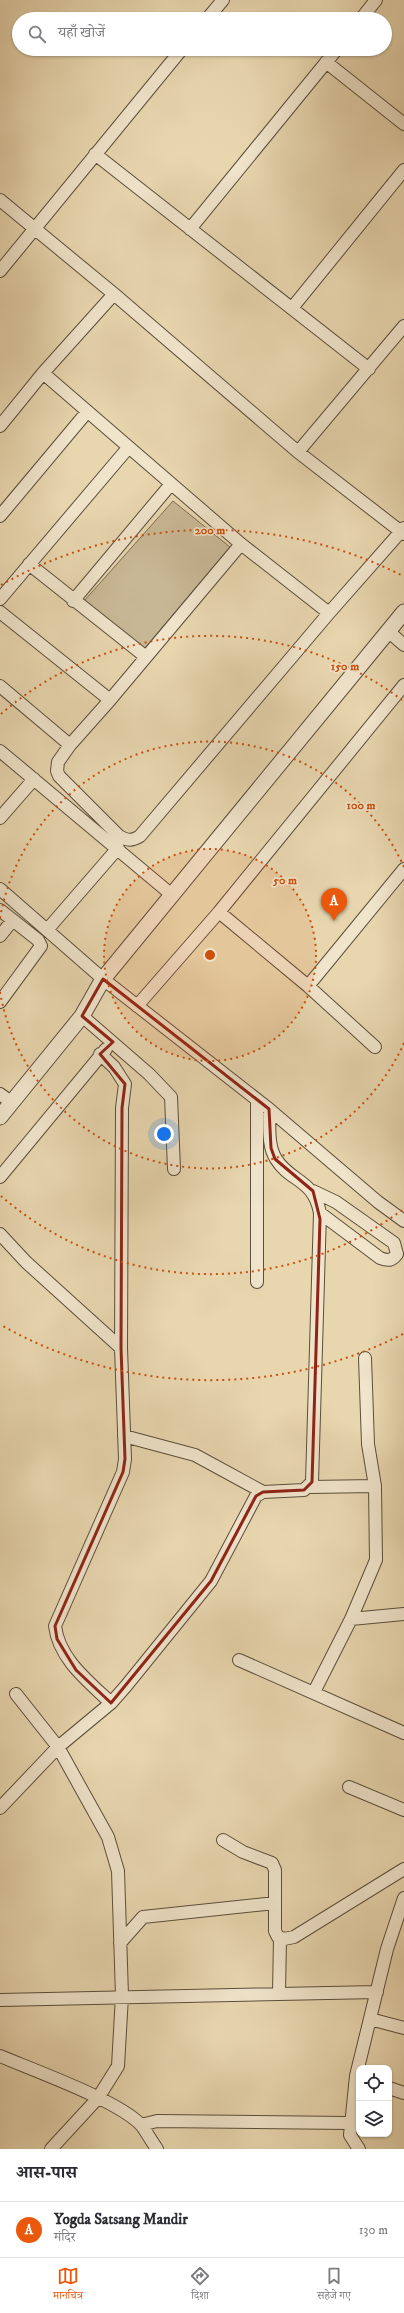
<!DOCTYPE html>
<html lang="hi">
<meta charset="utf-8">
<style>
:root{--surface:#fff;--page:#f7f7f7;--text:#2b2b33;--muted:#7c7c81;--line:#e1e1e2;--accent:#ea580c}
body{margin:0;font-family:"IM FELL DW Pica","Noto Serif Devanagari",serif;background:var(--page);color:var(--text)}
.controls{position:absolute;right:12px;bottom:12px;display:grid;overflow:hidden;border-radius:8px;box-shadow:0 1px 3px #0004}
.controls button{width:36px;height:36px;display:grid;place-items:center;padding:0;border:0;border-bottom:1px solid var(--line);background:var(--surface);color:var(--text);font:20px sans-serif}
.you{position:absolute;left:164px;top:1134px;width:14px;height:14px;margin:-10px;border:3px solid #fff;border-radius:50%;background:#1a73e8;box-shadow:0 0 0 6px #1a73e833}
.badge{display:grid;place-items:center;width:26px;height:26px;border-radius:50%;background:var(--accent);color:#fff;font-size:13px;font-weight:700}
.pin{position:absolute;translate:-50% -33px;filter:drop-shadow(0 1px 2px #0008)}
.pin::after{content:'';position:absolute;top:21px;width:14px;height:12px;background:inherit;clip-path:polygon(0 0,100% 0,50% 100%)}
.list{margin:0;padding:0;list-style:none}
h2{display:flex;justify-content:space-between;align-items:center;height:52px;margin:0;padding:0 16px;font-size:17px}
h2 small{font-size:13px;font-weight:400;color:var(--muted)}
.list li{display:grid;grid-template-columns:26px 1fr auto;gap:12px;align-items:center;box-sizing:border-box;height:56px;padding:0 16px;border-top:1px solid var(--line)}
.list b{display:block;font-size:15px;white-space:nowrap}
.list p{margin:0;font-size:13px;white-space:nowrap;color:var(--muted)}
.list em{font-size:13px;font-style:normal;color:var(--muted)}
.icon{flex:none;width:22px;height:22px;fill:none;stroke:currentColor;stroke-width:2;stroke-linecap:round;stroke-linejoin:round}
.map{position:relative;flex:none;width:404px;height:2149px;overflow:hidden}
.search{position:absolute;background:var(--surface);box-shadow:0 1px 3px #0004;left:12px;right:12px;top:12px;height:44px;display:flex;align-items:center;gap:10px;box-sizing:border-box;padding:0 14px;border-radius:22px;color:var(--muted);font-size:15px}
.sheet{height:108px;background:var(--surface)}
nav{display:flex;justify-content:space-around;align-items:center;box-sizing:border-box;height:56px;border-top:1px solid var(--line);background:var(--surface);font-size:11px;color:var(--muted)}
nav a{display:grid;justify-items:center;gap:2px}
nav .on{color:var(--accent)}
.map>svg:first-child{display:block}
.green{fill:#c8b795;stroke:#7a6c55}
.lines{fill:none;stroke-linecap:round;stroke-linejoin:round}
.minor-casing{stroke:#5a4e3c;stroke-width:14}
.tertiary-casing{stroke:#5a4e3c;stroke-width:17}
.minor{stroke:#f0e4cb;stroke-width:12}
.tertiary{stroke:#f0e4cb;stroke-width:15}
.marked{fill:none;stroke:#8f2418;stroke-width:3;stroke-linejoin:round}
.ring{fill:none;stroke:#cc500d;stroke-width:2;stroke-dasharray:2 4}
.centre{fill:#cc500d;stroke:#f0e4cb;stroke-width:2}
.ring-label{font-size:12px;text-anchor:middle;font-weight:bold;fill:#cc500d;stroke:#f0e4cb;stroke-width:3;stroke-linejoin:round;paint-order:stroke}
</style>
<div class="map">
<svg width="404" height="2149" viewBox="0 0 404 2149">
<rect width="100%" height="100%" fill="#e8d6af"/>
<filter id="stains"><feTurbulence type="fractalNoise" baseFrequency=".005" numOctaves="4"/><feColorMatrix values="0 0 0 0 .2 0 0 0 0 .09 0 0 0 0 .02 0 0 0 .5 -.17"/></filter>
<radialGradient id="worn" r=".72"><stop offset=".6" stop-color="#630" stop-opacity="0"/><stop offset="1" stop-color="#630" stop-opacity=".3"/></radialGradient>
<!-- green -->
<path class="green" d="M173 501 230 547 144 649 84 601Z"/>
<g class="lines">
<defs>
<path id="minor" d="M207 19 223 0
M361 19 376 0
M326 62 404 124
M95 154 369 369
M0 200 114 294 298 452 404 534
M190 229 337 49
M0 271 182 49
M292 308 404 170
M43 373 241 544 329 613
M0 426 43 373 114 294
M298 452 404 326
M0 516 87 412
M241 544 110 700 70 745 58 762 57 771 59 776 119 836C128 841 132 841 140 836L329 613 404 528
M29 564 146 657
M0 599 128 448
M73 601 171 484
M0 612 110 700
M388 631 404 645
M0 686 70 745
M0 751 172 895
M0 818 34 779
M0 889 103 979 269 1109 378 1202 404 1221
M0 910 38 940 41 946 0 1002
M219 912 308 986 375 1047
M47 930 118 848
M0 936 12 921
M308 986 404 869
M137 1006 219 912 404 685
M82 1016 149 1074 171 1097 174 1169
M100 1054 114 1067 125 1084 122 1108 121 1348 125 1459 123 1472 55 1626C59 1659 88 1681 111 1703
M0 1094 11 1102
M257 1101V1282
M0 1177 106 1049
M313 1191 336 1202 394 1243 397 1254C392 1261 388 1261 380 1258L320 1213
M0 1234 26 1262 121 1348
M124 1436 195 1455 263 1492
M309 1487 375 1486 368 1444 365 1358
M351 1619 404 1614
M239 1660 404 1733
M314 1692 351 1619 376 1560 375 1486
M16 1694 58 1747 108 1837 118 1871 122 1996 118 2066 98 2098 51 2149
M349 1787 404 1810
M0 1808 58 1747 111 1703 126 1686 211 1581 256 1496 263 1492 304 1490 312 1482 320 1213C314 1179 290 1182 276 1159 267 1145 270 1124 269 1109
M223 1840 243 1852 272 1863 275 1870V1931L278 1937 284 1939 294 1937 404 1869
M120 1943 143 1917 275 1903
M279 1994 280 1938
M0 2000 377 1992
M370 2019 404 2028
M0 2056C33 2070 120 2101 142 2126 147 2133 152 2142 157 2149
M389 2088 404 2093
M141 2125 157 2121 350 2123
M359 2149 350 2135 356 2076 387 1949 404 1898"/>
<path id="tertiary" d="M0 1117 82 1016 103 979 404 612"/>
</defs>
<!-- minor casing -->
<use href="#minor" class="minor-casing"/>
<!-- tertiary casing -->
<use href="#tertiary" class="tertiary-casing"/>
<!-- minor -->
<use href="#minor" class="minor"/>
<!-- tertiary -->
<use href="#tertiary" class="tertiary"/>
</g>
<!-- marked area -->
<path class="marked" d="M103 979 269 1109 271 1148 275 1159 313 1191 320 1219 312 1482 304 1490 263 1492 256 1496 211 1581 111 1703 76 1670 57 1639 55 1626 123 1472 125 1459 121 1348 122 1108 125 1084 100 1054 113 1042 82 1016Z"/>
<!-- distance rings -->
<circle cx="210" cy="955" r="106" fill="#cc500d" fill-opacity=".12"/>
<g class="ring">
<circle cx="210" cy="955" r="106"/>
<path d="M404 1043A213 213 0 0 1 0 992M0 918A213 213 0 0 1 404 867"/>
<path d="M402 1210A319 319 0 0 1 1 1196M1 714A319 319 0 0 1 402 700"/>
<path d="M403 1334A425 425 0 0 1 1 1325M1 585A425 425 0 0 1 403 576"/>
</g>
<circle cx="210" cy="955" r="6" class="centre"/>
<g class="ring-label">
<text x="210" y="534">200 m</text>
<text x="345" y="670">150 m</text>
<text x="361" y="809">100 m</text>
<text x="285" y="884">50 m</text>
</g>
<rect width="100%" height="100%" filter="url(#stains)"/>
<rect width="100%" height="100%" fill="url(#worn)"/>
</svg>
<div class="controls">
<button><svg class="icon" aria-label="locate" viewBox="0 0 24 24"><circle cx="12" cy="12" r="6"/><path d="M12 2v4M12 18v4M2 12h4M18 12h4"/></svg></button>
<button><svg class="icon" aria-label="layers" viewBox="0 0 24 24"><path d="M12 4l9 5-9 5-9-5zM3 14l9 5 9-5"/></svg></button>
</div>
<div class="you"></div>
<div class="pin badge" style="left:334px;top:921px">A</div>
<div class="search"><svg class="icon" aria-label="search" viewBox="0 0 24 24"><circle cx="10" cy="10" r="6"/><path d="M15 15l6 6"/></svg>यहाँ खोजें</div>
</div>
<section class="sheet">
<h2>आस-पास<small></small></h2>
<ul class="list">
<li><span class="badge">A</span><div><b>Yogda Satsang Mandir</b><p>मंदिर</p></div><em>130 m</em></li>
</ul>
</section>
<nav>
<a class="on"><svg class="icon" aria-label="map" viewBox="0 0 24 24"><path d="M3 6l6-2 6 2 6-2v14l-6 2-6-2-6 2zM9 4v14M15 6v14"/></svg>मानचित्र</a>
<a><svg class="icon" aria-label="directions" viewBox="0 0 24 24"><path d="M12 3l9 9-9 9-9-9zM9 14v-3h6M13 9l2 2-2 2"/></svg>दिशा</a>
<a><svg class="icon" aria-label="saved" viewBox="0 0 24 24"><path d="M7 4h10v16l-5-4-5 4z"/></svg>सहेजे गए</a>
</nav>
